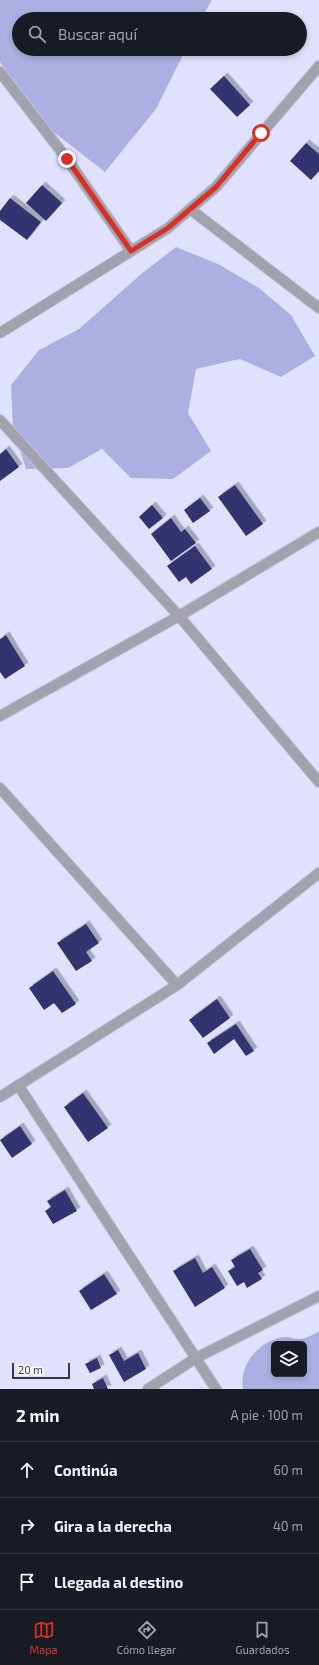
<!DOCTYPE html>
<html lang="es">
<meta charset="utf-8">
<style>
:root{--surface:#171b24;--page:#20242c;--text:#f1f3f6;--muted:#9ea1a6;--line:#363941;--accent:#d93025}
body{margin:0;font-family:"Exo 2",sans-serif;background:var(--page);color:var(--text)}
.controls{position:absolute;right:12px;bottom:12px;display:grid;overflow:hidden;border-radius:6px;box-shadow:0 2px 6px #0003}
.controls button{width:36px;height:36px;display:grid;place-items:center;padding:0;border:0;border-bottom:1px solid var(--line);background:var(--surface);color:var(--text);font:20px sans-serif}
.scale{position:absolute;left:12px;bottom:10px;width:58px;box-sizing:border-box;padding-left:4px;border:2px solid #363741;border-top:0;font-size:11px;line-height:14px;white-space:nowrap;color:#363741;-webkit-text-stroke:3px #fff;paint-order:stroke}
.stop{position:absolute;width:12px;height:12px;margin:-9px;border:3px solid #d93025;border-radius:50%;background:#fff}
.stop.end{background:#d93025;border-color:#fff;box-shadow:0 1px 4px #0008}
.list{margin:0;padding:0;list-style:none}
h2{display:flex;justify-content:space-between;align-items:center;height:52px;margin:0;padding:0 16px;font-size:17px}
h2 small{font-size:13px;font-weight:400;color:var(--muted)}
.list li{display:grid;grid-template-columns:26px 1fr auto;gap:12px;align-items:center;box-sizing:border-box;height:56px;padding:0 16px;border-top:1px solid var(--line)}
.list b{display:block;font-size:15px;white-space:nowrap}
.list em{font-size:13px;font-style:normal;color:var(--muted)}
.icon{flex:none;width:22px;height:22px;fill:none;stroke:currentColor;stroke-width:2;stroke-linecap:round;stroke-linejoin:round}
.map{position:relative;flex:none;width:319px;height:1389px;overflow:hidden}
.search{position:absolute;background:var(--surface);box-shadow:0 2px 6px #0003;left:12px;right:12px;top:12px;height:44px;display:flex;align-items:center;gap:10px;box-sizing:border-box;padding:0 14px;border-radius:22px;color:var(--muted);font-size:15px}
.sheet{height:220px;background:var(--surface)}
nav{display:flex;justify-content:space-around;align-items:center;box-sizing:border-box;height:56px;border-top:1px solid var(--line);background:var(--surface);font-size:11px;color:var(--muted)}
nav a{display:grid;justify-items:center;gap:2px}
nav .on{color:var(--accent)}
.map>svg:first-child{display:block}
.green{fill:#adafe2;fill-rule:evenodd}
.building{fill:#35326f;filter:url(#shadow)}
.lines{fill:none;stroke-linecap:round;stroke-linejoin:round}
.street-casing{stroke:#bec0d7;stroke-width:12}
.street{stroke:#a1a2ae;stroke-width:10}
.route{stroke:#d93025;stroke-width:5}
</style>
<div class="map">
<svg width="319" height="1389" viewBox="0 0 319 1389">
<defs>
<filter id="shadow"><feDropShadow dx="3.5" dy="-3.5" stdDeviation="0" flood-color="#0004"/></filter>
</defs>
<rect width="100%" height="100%" fill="#e0e2fd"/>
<!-- green -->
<path class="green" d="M0 0H212L201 19H19V49H186L156 109 105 172 37 119 0 62Z
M176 247 218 264 259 288 291 315 315 356 281 377 240 359 196 369 188 413 211 451 173 479 131 478 102 449 68 468 26 469 13 428 11 385 39 350 79 329 140 275Z
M319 1331V1389H243C238 1365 261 1338 286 1337 290 1337 294 1339 299 1339 305 1339 313 1335 319 1331ZM274 1344H304V1374H274Z"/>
<!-- building -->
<path class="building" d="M224 76 250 105 237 117 210 89Z
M306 143 319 154V171L311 180 290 161Z
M42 185 62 203 46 221 26 203Z
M10 198 41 222 27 240 0 220V211Z
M6 449 19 467 0 481V454Z
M235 485 263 524 246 536 218 497Z
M200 498 210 511 193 523 184 510Z
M152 505 163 518 149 529 139 517Z
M171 518 181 532 185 529 196 543 171 561 151 534Z
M195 546 212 569 191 584 186 577 179 582 167 566Z
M6 635 25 666 5 679 0 672V639Z
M86 924 99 943 86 952 92 961 76 971 57 943Z
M53 971 76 1004 62 1013 54 1003 44 1010 29 988Z
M217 999 230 1018 203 1038 189 1020Z
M236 1024 254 1051 246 1056 234 1039 214 1054 207 1043Z
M83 1093 108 1128 88 1142 64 1107Z
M20 1126 32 1144 12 1158 0 1140Z
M65 1190 77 1211 53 1224 45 1211 51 1207 47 1201Z
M250 1249 263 1270 258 1273 262 1279 247 1288 244 1282 237 1286 228 1271 235 1267 231 1260Z
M195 1258 203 1273 212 1267 225 1288 195 1307 173 1271Z
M104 1274 117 1294 91 1310 79 1291Z
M118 1350 124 1361 138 1353 146 1369 124 1382 109 1355Z
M97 1358 101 1368 90 1373 85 1364Z
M103 1378 108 1389H94L92 1384Z"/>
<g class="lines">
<defs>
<path id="street" d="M0 72 67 159 131 251
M190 209 319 308
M0 333 168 228 216 187 319 66
M0 420 179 616 319 782
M0 716 179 616 319 532
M0 788 177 985
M18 1085 216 1389
M0 1097 177 985 319 873
M148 1389 196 1358 319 1296"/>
</defs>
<!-- street casing -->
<use href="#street" class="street-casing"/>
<!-- street -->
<use href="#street" class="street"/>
</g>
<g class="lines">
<!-- route -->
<path class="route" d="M67 159 131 251 168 228 216 187 261 133"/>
</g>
</svg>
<div class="controls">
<button><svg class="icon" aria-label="layers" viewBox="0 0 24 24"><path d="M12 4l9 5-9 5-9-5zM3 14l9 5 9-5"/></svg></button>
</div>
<div class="scale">20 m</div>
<div class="stop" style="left:261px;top:133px"></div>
<div class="stop end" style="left:67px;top:159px"></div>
<div class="search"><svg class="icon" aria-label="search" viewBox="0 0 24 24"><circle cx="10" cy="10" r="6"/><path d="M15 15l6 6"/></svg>Buscar aquí</div>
</div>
<section class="sheet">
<h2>2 min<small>A pie · 100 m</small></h2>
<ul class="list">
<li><svg class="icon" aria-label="ahead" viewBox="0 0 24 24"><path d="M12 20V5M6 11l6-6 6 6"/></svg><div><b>Continúa</b></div><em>60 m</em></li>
<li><svg class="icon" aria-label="right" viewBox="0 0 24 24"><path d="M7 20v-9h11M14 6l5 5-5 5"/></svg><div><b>Gira a la derecha</b></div><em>40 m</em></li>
<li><svg class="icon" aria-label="arrive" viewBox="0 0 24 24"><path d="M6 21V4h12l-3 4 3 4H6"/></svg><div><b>Llegada al destino</b></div></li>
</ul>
</section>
<nav>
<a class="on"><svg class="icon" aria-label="map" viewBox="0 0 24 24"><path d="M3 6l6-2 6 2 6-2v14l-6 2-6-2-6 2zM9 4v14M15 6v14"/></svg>Mapa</a>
<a><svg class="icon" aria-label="directions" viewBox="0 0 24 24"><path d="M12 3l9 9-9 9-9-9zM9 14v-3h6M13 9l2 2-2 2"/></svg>Cómo llegar</a>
<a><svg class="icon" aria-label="saved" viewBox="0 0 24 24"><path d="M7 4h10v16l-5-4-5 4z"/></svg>Guardados</a>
</nav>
